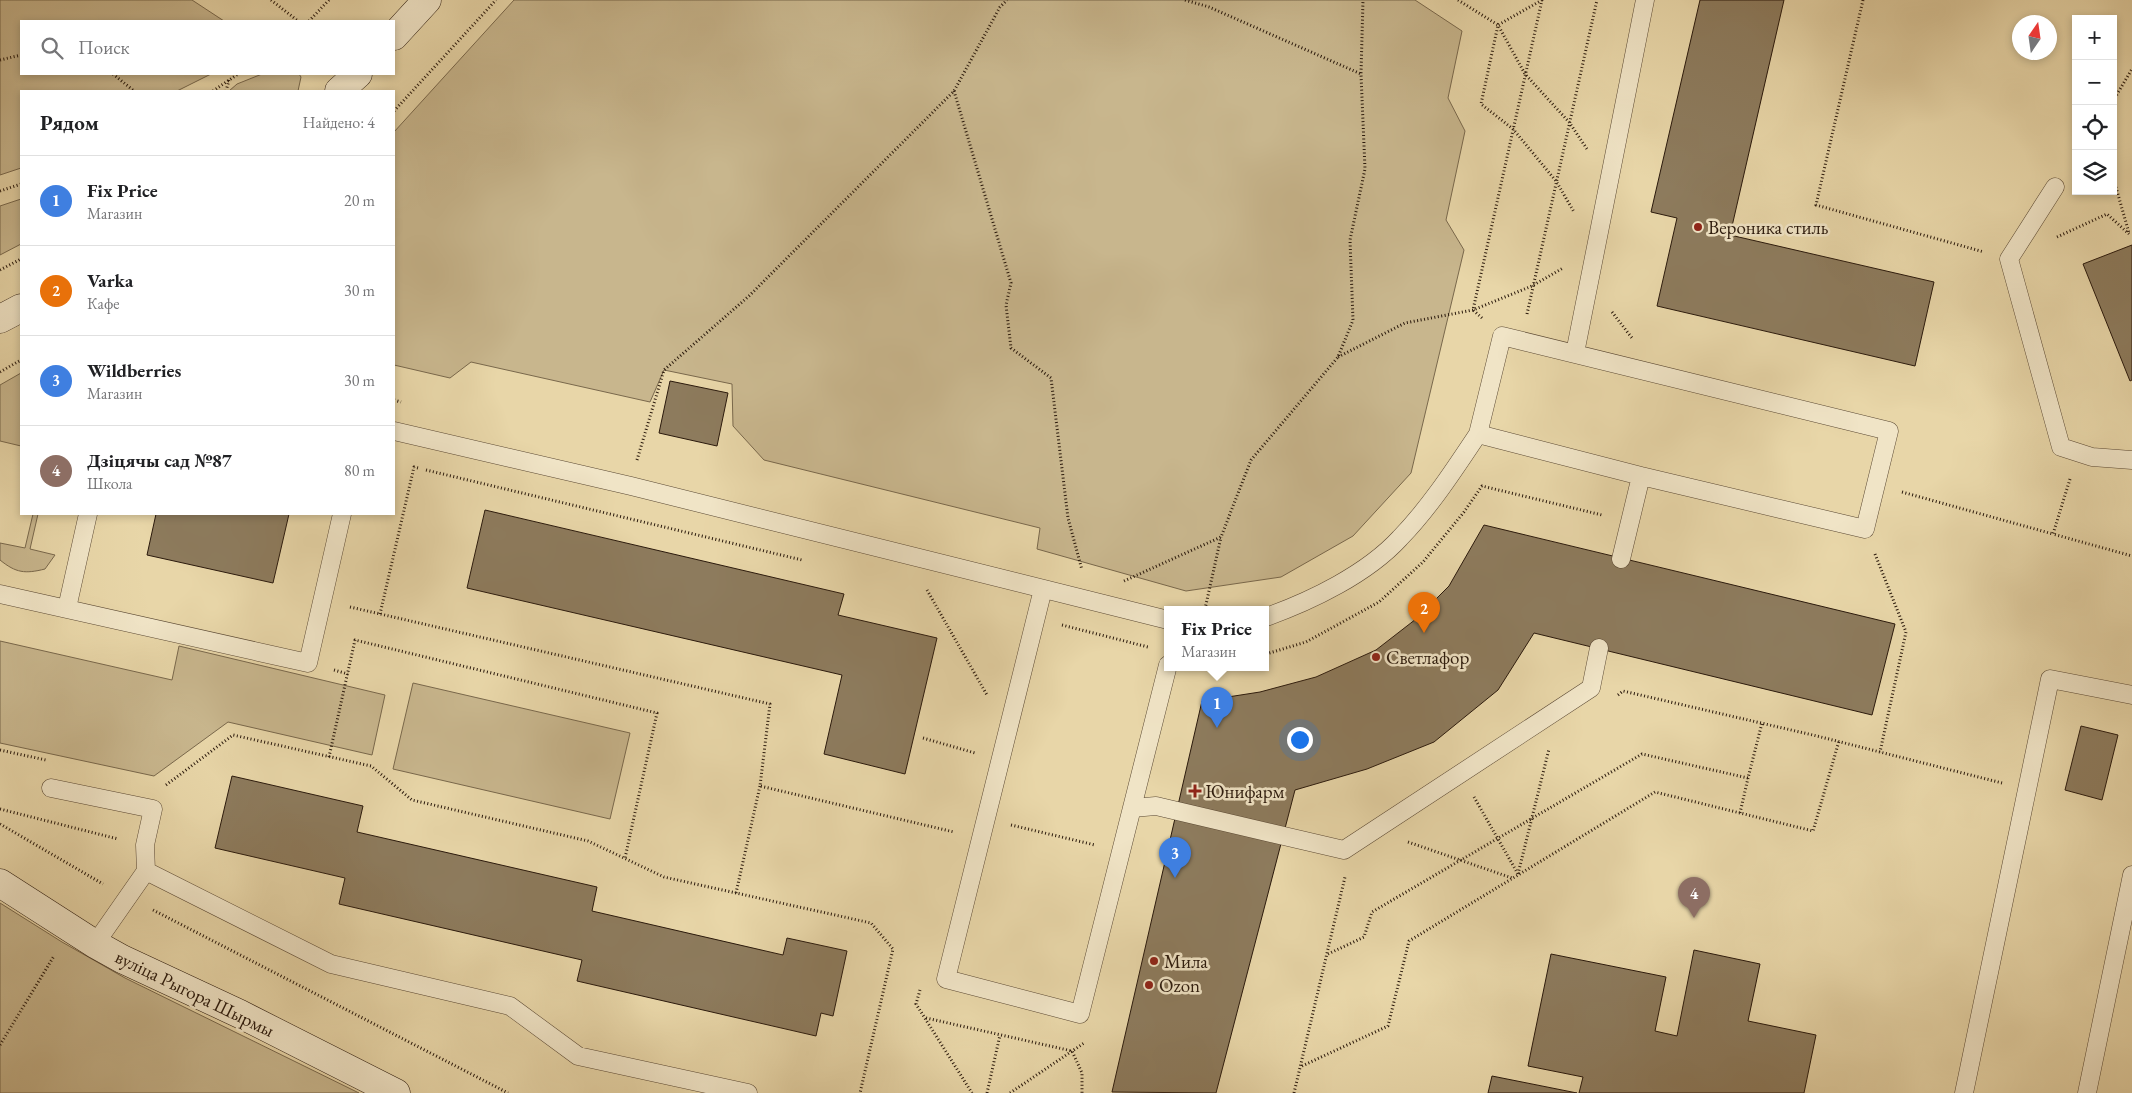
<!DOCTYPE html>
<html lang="ru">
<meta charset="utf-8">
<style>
:root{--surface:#fff;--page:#f6f6f6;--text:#202124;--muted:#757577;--line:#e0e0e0;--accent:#8f2418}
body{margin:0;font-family:"EB Garamond",serif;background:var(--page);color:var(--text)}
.controls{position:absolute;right:15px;top:15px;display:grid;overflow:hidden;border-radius:0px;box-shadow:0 2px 8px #0003}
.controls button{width:45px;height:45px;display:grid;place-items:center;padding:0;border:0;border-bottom:1px solid var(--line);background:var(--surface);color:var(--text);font:25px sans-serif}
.compass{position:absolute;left:2012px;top:15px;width:45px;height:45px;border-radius:50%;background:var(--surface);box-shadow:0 2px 8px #0003;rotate:13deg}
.you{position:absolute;left:1299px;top:739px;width:18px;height:18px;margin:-12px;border:4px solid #fff;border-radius:50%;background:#1a73e8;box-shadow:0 0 0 8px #1a73e833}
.badge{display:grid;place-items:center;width:32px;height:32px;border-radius:50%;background:var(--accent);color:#fff;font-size:16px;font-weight:700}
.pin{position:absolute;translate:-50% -41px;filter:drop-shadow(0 1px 2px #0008)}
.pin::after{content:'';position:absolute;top:26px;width:18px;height:15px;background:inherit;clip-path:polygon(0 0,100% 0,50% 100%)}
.popup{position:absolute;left:1164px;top:606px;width:105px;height:65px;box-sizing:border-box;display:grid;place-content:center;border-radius:0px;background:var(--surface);filter:drop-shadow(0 1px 4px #0005);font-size:16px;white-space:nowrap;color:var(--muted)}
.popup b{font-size:19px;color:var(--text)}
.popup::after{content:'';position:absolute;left:50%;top:100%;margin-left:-10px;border:10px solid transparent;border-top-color:var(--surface)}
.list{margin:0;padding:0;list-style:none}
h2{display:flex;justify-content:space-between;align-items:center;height:65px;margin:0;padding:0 20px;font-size:21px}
h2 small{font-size:16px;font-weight:400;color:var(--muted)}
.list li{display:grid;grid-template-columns:32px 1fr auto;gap:15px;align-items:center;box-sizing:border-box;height:90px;padding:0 20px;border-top:1px solid var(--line)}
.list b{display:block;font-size:19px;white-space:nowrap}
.list p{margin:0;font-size:16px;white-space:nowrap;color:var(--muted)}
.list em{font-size:16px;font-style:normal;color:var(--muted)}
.icon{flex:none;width:28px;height:28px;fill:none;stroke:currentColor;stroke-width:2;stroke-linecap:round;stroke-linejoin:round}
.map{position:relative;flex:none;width:2132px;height:1093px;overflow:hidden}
.search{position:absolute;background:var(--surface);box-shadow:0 2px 8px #0003;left:20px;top:20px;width:375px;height:55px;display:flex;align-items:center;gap:12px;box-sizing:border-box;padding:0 18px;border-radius:0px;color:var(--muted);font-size:19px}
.panel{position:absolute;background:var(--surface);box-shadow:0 2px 8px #0003;left:20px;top:90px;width:375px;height:425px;border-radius:0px}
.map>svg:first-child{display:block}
.green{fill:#c8b68d;stroke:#79684c}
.building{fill:#8d7b5d;stroke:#2a190c}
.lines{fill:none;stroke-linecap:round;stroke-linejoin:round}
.lane-casing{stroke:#5a4833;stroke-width:19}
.secondary-casing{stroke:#2a190c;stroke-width:29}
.path{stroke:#2a190c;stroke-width:3;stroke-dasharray:1 2.5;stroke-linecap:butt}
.lane{stroke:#f0e4c6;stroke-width:18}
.secondary{stroke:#f0e4c6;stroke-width:28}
.poi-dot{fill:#8f2418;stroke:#f0e4c6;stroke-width:2}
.labels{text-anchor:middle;stroke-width:5;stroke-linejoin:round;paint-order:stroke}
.poi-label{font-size:19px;fill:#2a190c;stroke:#f0e4c6;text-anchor:start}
.street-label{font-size:19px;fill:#2a190c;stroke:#f0e4c6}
</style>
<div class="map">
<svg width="2132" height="1093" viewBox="0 0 2132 1093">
<rect width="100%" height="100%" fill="#e8d6a8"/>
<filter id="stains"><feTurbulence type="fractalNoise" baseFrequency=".004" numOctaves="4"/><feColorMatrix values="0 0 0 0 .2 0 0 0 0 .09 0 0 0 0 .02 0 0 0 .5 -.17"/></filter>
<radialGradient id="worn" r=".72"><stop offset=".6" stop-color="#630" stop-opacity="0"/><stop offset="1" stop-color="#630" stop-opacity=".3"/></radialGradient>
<!-- green -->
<path class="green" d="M0 0H192L224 21H21V74H211L177 91H21V168L0 175Z
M514 0H1415L1462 31 1448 98 1465 131 1446 220 1464 250 1411 473 1353 536 1281 577 1186 591 1037 549 1040 528 764 460 733 426 732 384 664 370 650 402 471 362 450 378 394 365V132Z
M262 74H299L301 77 298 91H229L237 84Z
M21 199V244L0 255V206Z
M21 373V446L0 441V385Z
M33 514H38L30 549 55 555 45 569C25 574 16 573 0 560V543L25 548Z
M0 641 172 680 179 646 385 695 372 755 228 722 154 776 0 743Z
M413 683 630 733 610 819 393 769Z
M0 903 62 942 125 978 359 1093H0Z"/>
<!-- building -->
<path class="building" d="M1700 0H1784L1730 235 1934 282 1915 366 1657 306 1677 218 1651 212Z
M2132 245V380L2130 381 2083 264Z
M670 381 728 393 717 446 659 433Z
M485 510 844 594 838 615 937 638 905 774 824 754 842 675 467 588Z
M156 514H289L273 583 147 555Z
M1484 525 1895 624 1872 715 1534 633 1498 690 1434 742 1367 769 1295 790 1216 1093 1112 1092 1202 701 1260 692 1316 677 1376 650 1416 619 1449 586Z
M2081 726 2118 735 2102 800 2065 790Z
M232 776 363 806 357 832 597 887 592 911 783 955 787 938 847 951 833 1016 821 1013 816 1036 577 981 582 960 339 904 345 878 215 848Z
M1694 950 1760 964 1748 1021 1816 1035 1804 1093H1579L1583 1077 1528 1066 1551 954 1666 977 1655 1031 1677 1036Z
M1492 1076 1577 1093H1488Z"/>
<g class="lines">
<defs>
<path id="lane" d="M2055 187 2009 259 2061 447 2092 457 2132 460
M1502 336 1889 431 1865 529 1641 476 1478 434Z
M1575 353 1645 0
M394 431 631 486 1168 620
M1621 559 1641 476
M1043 589 946 979 1080 1014 1168 665
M0 594 308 663 342 514
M67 608 88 514
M1266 617C1311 601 1367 574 1400 538 1430 507 1454 470 1478 434
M51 788 153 809 145 845 146 871 95 944
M1132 808 1156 806 1344 850 1591 688 1599 648
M146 871 331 964 510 1006 578 1056 748 1093
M1964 1093 2050 679 2132 695
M2087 1093 2132 875"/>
<path id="secondary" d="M394 36 427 0
M339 91 358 74
M0 319 21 308
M0 883 95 944 122 959 240 1014 396 1093"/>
</defs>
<!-- lane casing -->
<use href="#lane" class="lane-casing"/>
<!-- secondary casing -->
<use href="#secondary" class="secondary-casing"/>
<!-- path -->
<path class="path" d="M271 0 298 21
M1185 0 1209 7 1361 74
M1458 0 1498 25 1481 104 1513 129 1556 181 1574 212
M1542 0 1498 25 1525 74 1569 122 1587 149
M1863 0 1816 205 1984 252
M309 21 329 0
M0 60 21 55
M113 74 134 91
M213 91 238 74
M226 91 229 80
M954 91 1011 283 1006 305 1011 348 1051 378 1068 518 1082 570
M2113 101 2132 69
M394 111 496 0
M2113 177 2129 233
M0 191 21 184
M2057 237 2107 214 2129 234
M0 270 21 259
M1612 312 1632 338
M1527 314 1597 0
M1482 318 1473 310 1542 0
M1338 357 1405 323 1473 310 1532 286 1563 268
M0 372 21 360
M394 400 401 402
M637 460 664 370 749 296 954 91 1000 7 1007 0
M426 470 802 560
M2070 479 2053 534 2132 556
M1902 492 2053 534
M1875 554 1906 632 1880 752
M1124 581 1221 537 1251 460 1338 357 1353 320 1350 240 1365 169 1361 74 1363 0
M927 590 987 695
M350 607 770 704 760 786 954 832
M1205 609 1221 537
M380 614 414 467 418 468
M1062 625 1148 647
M1266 654 1306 642 1379 602 1423 562 1464 512 1482 486 1602 515
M334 670 348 674
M1618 695 1623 691 1817 736 2002 783
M923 738 975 753
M0 750 46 760
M329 757 355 640 657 713 625 858
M166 785 233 735 371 766 412 800 588 841 664 877 871 923 893 949 860 1093
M1474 797 1518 874
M0 809 118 839
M1740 813 1748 778
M0 824 103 884
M1011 825 1095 845
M1408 842 1512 878
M1518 874 1549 749
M736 893 760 786
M153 910 508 1093
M1328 954 1364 937 1372 912 1642 754 1748 778 1762 723
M920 990 916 1004 972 1093
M926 1018 1072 1051 1082 1073V1093
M0 1045 54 956
M1302 1066 1388 1026 1409 941 1655 792 1813 831 1839 741
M987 1093 1000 1035
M1010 1093 1084 1043
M1294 1093 1345 877"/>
<!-- lane -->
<use href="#lane" class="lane"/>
<!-- secondary -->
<use href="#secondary" class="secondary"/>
</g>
<!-- markers -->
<g class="poi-dot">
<circle cx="1698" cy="227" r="5"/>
<circle cx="1376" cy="657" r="5"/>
<path d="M1192.5 783.5h5v5h5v5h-5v5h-5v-5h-5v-5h5z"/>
<circle cx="1154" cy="961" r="5"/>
<circle cx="1149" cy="985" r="5"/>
</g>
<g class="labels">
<!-- poi labels -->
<g class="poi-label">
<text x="1708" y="234">Вероника стиль</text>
<text x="1386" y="664">Светлафор</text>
<text x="1205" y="798">Юнифарм</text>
<text x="1164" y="968">Мила</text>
<text x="1159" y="992">Ozon</text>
</g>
<!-- street labels -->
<g class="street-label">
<text transform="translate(195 993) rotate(26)" y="7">вуліца Рыгора Шырмы</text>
</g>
</g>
<rect width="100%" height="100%" filter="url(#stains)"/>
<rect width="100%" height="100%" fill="url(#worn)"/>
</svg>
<div class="controls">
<button>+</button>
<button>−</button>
<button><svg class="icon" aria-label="locate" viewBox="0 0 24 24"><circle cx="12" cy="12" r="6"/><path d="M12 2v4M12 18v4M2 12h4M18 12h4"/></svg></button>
<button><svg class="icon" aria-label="layers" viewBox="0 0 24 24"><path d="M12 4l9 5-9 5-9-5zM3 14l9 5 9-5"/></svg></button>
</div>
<svg class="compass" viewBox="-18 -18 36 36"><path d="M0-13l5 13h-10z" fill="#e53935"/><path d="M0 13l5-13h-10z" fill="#757577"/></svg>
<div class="you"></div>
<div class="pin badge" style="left:1217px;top:728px;background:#3f7fe0">1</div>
<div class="popup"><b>Fix Price</b>Магазин</div>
<div class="pin badge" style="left:1424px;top:633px;background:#e8710a">2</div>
<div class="pin badge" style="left:1175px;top:878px;background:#3f7fe0">3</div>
<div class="pin badge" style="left:1694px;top:918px;background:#8d6e63">4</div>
<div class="search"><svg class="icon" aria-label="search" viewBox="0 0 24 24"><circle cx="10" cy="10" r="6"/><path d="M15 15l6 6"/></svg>Поиск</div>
<section class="panel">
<h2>Рядом<small>Найдено: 4</small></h2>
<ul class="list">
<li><span class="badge" style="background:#3f7fe0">1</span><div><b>Fix Price</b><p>Магазин</p></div><em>20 m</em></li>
<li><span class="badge" style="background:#e8710a">2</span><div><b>Varka</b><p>Кафе</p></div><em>30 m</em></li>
<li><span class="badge" style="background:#3f7fe0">3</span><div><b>Wildberries</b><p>Магазин</p></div><em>30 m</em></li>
<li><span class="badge" style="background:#8d6e63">4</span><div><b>Дзіцячы сад №87</b><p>Школа</p></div><em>80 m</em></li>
</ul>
</section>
</div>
